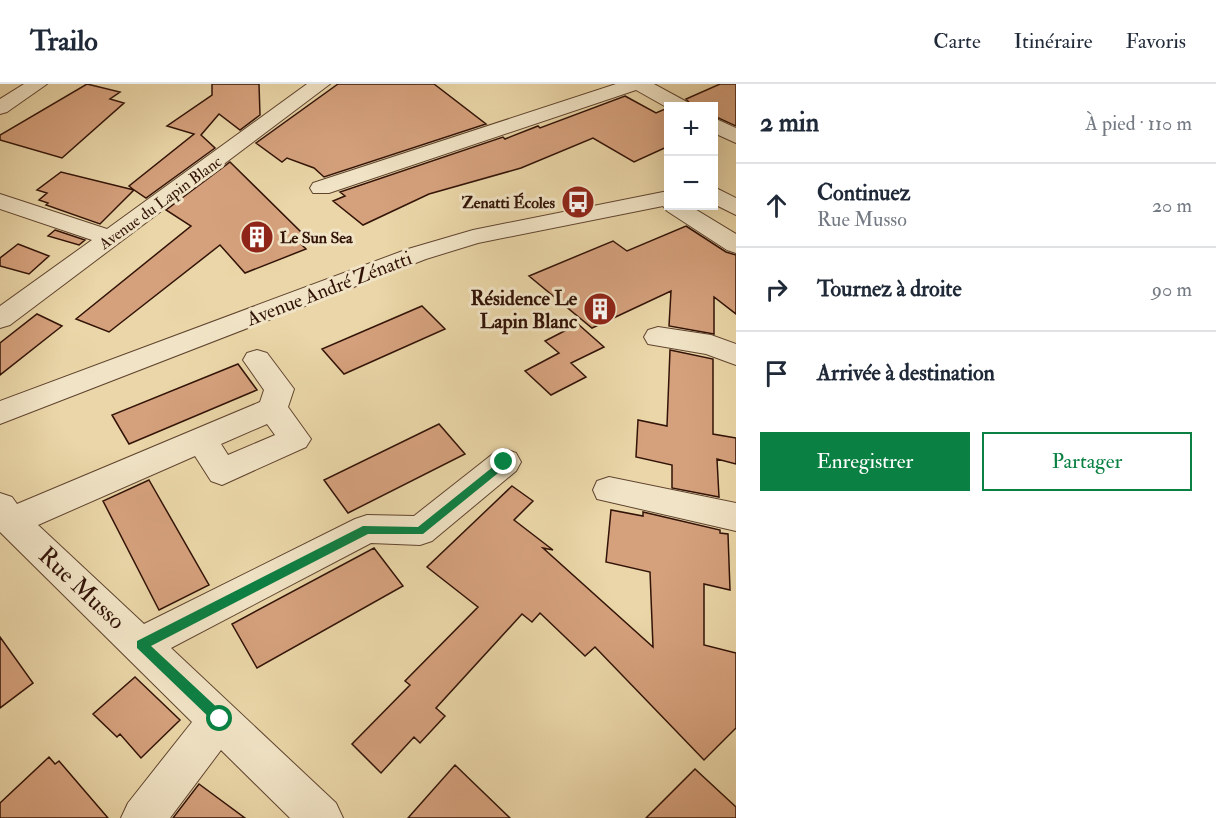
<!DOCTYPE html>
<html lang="fr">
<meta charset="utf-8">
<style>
:root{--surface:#fff;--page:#f2f2f3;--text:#1f2937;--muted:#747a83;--line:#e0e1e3;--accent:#0b8043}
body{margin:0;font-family:"IM FELL Double Pica",serif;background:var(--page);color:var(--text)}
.controls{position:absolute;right:18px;top:18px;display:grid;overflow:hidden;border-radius:0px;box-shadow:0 6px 24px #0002}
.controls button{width:54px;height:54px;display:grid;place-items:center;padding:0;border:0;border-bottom:2px solid var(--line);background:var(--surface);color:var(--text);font:30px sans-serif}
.stop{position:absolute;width:18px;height:18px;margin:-14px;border:4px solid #0b8043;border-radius:50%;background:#fff}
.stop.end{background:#0b8043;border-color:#fff;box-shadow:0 2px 6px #0008}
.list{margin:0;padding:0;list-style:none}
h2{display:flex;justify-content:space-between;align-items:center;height:78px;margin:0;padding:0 24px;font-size:26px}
h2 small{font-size:20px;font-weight:400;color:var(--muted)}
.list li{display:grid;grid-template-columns:39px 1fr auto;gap:18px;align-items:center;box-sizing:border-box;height:84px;padding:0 24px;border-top:2px solid var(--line)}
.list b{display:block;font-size:22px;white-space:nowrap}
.list p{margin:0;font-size:20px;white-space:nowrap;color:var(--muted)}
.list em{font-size:20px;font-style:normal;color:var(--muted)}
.actions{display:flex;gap:12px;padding:18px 24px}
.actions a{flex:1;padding:14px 0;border:2px solid var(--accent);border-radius:0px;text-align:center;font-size:21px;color:var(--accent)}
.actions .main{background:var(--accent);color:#fff}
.icon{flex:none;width:33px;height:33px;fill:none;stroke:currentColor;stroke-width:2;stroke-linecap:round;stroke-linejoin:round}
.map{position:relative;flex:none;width:736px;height:734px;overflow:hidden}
header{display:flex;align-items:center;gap:36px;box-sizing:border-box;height:84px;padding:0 30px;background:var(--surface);border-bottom:2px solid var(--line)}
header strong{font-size:28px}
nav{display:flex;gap:33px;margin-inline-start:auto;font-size:21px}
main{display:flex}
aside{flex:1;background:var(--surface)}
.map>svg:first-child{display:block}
.building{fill:#d5a17d;stroke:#321307;stroke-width:1.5}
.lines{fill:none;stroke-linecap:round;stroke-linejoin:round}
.minor-casing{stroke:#60442f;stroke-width:2}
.minor{fill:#f1e4c6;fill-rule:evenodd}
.route{fill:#0b8043}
.labels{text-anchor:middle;stroke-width:6;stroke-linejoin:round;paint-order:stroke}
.far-street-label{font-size:16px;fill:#321307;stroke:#f1e4c6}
.far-poi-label{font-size:16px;font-weight:bold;fill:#321307;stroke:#f1e4c6;text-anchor:end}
.street-label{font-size:20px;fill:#321307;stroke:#f1e4c6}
.poi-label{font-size:20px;font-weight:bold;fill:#321307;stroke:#f1e4c6;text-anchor:end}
.near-street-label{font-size:24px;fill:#321307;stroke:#f1e4c6}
</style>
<header>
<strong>Trailo</strong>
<nav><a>Carte</a><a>Itinéraire</a><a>Favoris</a></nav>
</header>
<main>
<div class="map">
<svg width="736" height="734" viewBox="0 0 736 734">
<rect width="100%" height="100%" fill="#ead6a8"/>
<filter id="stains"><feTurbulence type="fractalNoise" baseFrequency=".00333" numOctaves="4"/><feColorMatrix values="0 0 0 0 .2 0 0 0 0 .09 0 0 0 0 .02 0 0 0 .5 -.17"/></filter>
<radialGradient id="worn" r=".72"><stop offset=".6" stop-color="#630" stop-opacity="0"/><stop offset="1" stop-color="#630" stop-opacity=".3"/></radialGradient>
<!-- building -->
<path class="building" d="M87 0 120 8 110 15 124 19 62 74 0 56V51Z
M212 0H259L260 31 240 46 219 30 201 51 215 64 146 114 134 106 100 140 46 121 48 119 39 116 47 109 37 106 61 88 134 106 129 102 194 50 167 42 212 11Z
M338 0H434L486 40 324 93 314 84 287 74 282 78 256 59Z
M720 0H736V42L714 32V22H692L686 15Z
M625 12 656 29 665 25 669 26V62L634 78 593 54 521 84 429 110 363 141 333 117 345 112 340 108 503 53 505 55 538 42 540 44Z
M230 78 304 151 295 154 306 165 245 189 220 161 109 248 76 235 191 142 166 126Z
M686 142 726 168 736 171V230L714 213V250L669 242 671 207 592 244 529 192 613 157 627 167Z
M55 146 85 156 79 161 48 152Z
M18 160 49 172 29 190 0 182V174Z
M422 222 445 245 344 290 322 265Z
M37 230 62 242 0 291V259Z
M578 240 604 263 571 279 586 293 551 311 525 287 559 269 545 257Z
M670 266 713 275V350L736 354V380L717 375 719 413 672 404V381L636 373 638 336 667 342Z
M238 280 257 306 129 360 112 331Z
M439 340 465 370 348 429 324 396Z
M149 396 209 501 159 526 103 417Z
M512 402 533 417 514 436 553 466 543 464 653 563 650 488 606 478 611 426 643 432V428L720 446V449L728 450 730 506 704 500V561L736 569V644L704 676 595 563 585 572 540 529 532 538 522 530 436 624 445 632 420 659 414 653 381 689 352 660 410 601 405 597 478 523 427 483Z
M374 464 403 502 257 584 232 540Z
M0 553 33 599 0 624Z
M135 593 180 636 141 674 120 650 117 653 93 630Z
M49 673 55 680 59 677 108 734H0V719Z
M455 681 510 734H408Z
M695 685 736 723V734H646Z
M199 700 245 734H173Z"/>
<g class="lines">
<defs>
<path id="minor" d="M24 0H47L7 28 0 30V15Z
M307 0H330L10 241 0 244V222L92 156 0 125V110L107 145Z
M616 0H654L687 18 690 22 668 24 636 6 329 109H313L310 104 313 99Z
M714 34 736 44V59L714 49Z
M714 103 736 114V131L714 120Z
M668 107V122H690L736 150V169L727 166 667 127 663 122 478 159 426 175 0 340V317L408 165 473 146Z
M658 243 711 251 736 260V281L706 270 648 260 644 253 648 246Z
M257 266 267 269 294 305 288 323 311 355 306 363 222 401 211 397 195 372 38 441 144 540 355 435 367 431 414 432 494 369 505 365 516 369 521 378 516 387 432 457 420 461 371 459 171 564 336 719 343 734H290L221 666 170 734H121L128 719 192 638 0 448V409L12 413 17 420 260 318 264 306 243 276 247 269ZM267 340 275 351 228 371 221 360Z
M609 393 736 419V447L597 415 593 406 597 397Z"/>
</defs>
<!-- minor casing -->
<use href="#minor" class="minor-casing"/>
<!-- minor -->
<use href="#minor" class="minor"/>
</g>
<!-- route -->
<path class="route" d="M504 374 508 375V381L423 450H368L151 562 224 630V639H215L137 564V557L363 442 418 443Z"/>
<!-- icons -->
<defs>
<symbol id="bus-disc" viewBox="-11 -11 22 22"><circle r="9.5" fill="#8f2418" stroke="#f1e4c6"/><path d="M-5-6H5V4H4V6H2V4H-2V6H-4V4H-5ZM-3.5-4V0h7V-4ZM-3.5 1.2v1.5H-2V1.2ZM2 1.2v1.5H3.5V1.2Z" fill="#fff"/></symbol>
<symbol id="building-disc" viewBox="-11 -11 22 22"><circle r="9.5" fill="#8f2418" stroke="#f1e4c6"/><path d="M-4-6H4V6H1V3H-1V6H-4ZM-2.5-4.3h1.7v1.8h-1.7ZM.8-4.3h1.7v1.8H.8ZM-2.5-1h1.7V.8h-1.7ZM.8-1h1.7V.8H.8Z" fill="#fff"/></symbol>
</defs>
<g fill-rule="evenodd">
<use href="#bus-disc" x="559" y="99" width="38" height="38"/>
<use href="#building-disc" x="238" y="134" width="38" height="38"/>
<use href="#building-disc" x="581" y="206" width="38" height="38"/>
</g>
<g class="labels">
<!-- far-street labels -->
<g class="far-street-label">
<text transform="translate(160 118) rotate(-36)" y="6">Avenue du Lapin Blanc</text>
</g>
<!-- far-poi labels -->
<g class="far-poi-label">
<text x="555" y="124">Zenatti Écoles</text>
<text x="280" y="159" text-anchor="start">Le Sun Sea</text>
</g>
<!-- street labels -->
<g class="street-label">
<text transform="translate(329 204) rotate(-21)" y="7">Avenue André Zénatti</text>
</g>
<!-- poi labels -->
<g class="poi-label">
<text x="577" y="221">Résidence Le<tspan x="577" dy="23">Lapin Blanc</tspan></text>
</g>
<!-- near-street labels -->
<g class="near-street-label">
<text transform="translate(82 504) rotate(43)" y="8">Rue Musso</text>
</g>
</g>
<rect width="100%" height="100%" filter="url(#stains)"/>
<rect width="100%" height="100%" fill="url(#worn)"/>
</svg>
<div class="controls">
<button>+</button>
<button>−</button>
</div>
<div class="stop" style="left:220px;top:635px"></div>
<div class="stop end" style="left:504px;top:378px"></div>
</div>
<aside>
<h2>2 min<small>À pied · 110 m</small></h2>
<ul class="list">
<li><svg class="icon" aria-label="ahead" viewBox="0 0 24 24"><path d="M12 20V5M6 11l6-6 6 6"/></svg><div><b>Continuez</b><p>Rue Musso</p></div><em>20 m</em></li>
<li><svg class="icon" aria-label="right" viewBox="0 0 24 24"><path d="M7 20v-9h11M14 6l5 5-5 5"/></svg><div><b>Tournez à droite</b></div><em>90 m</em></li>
<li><svg class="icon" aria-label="arrive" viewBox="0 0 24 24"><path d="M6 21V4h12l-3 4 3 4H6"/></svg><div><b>Arrivée à destination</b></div></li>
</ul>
<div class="actions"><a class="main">Enregistrer</a><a>Partager</a></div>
</aside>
</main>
